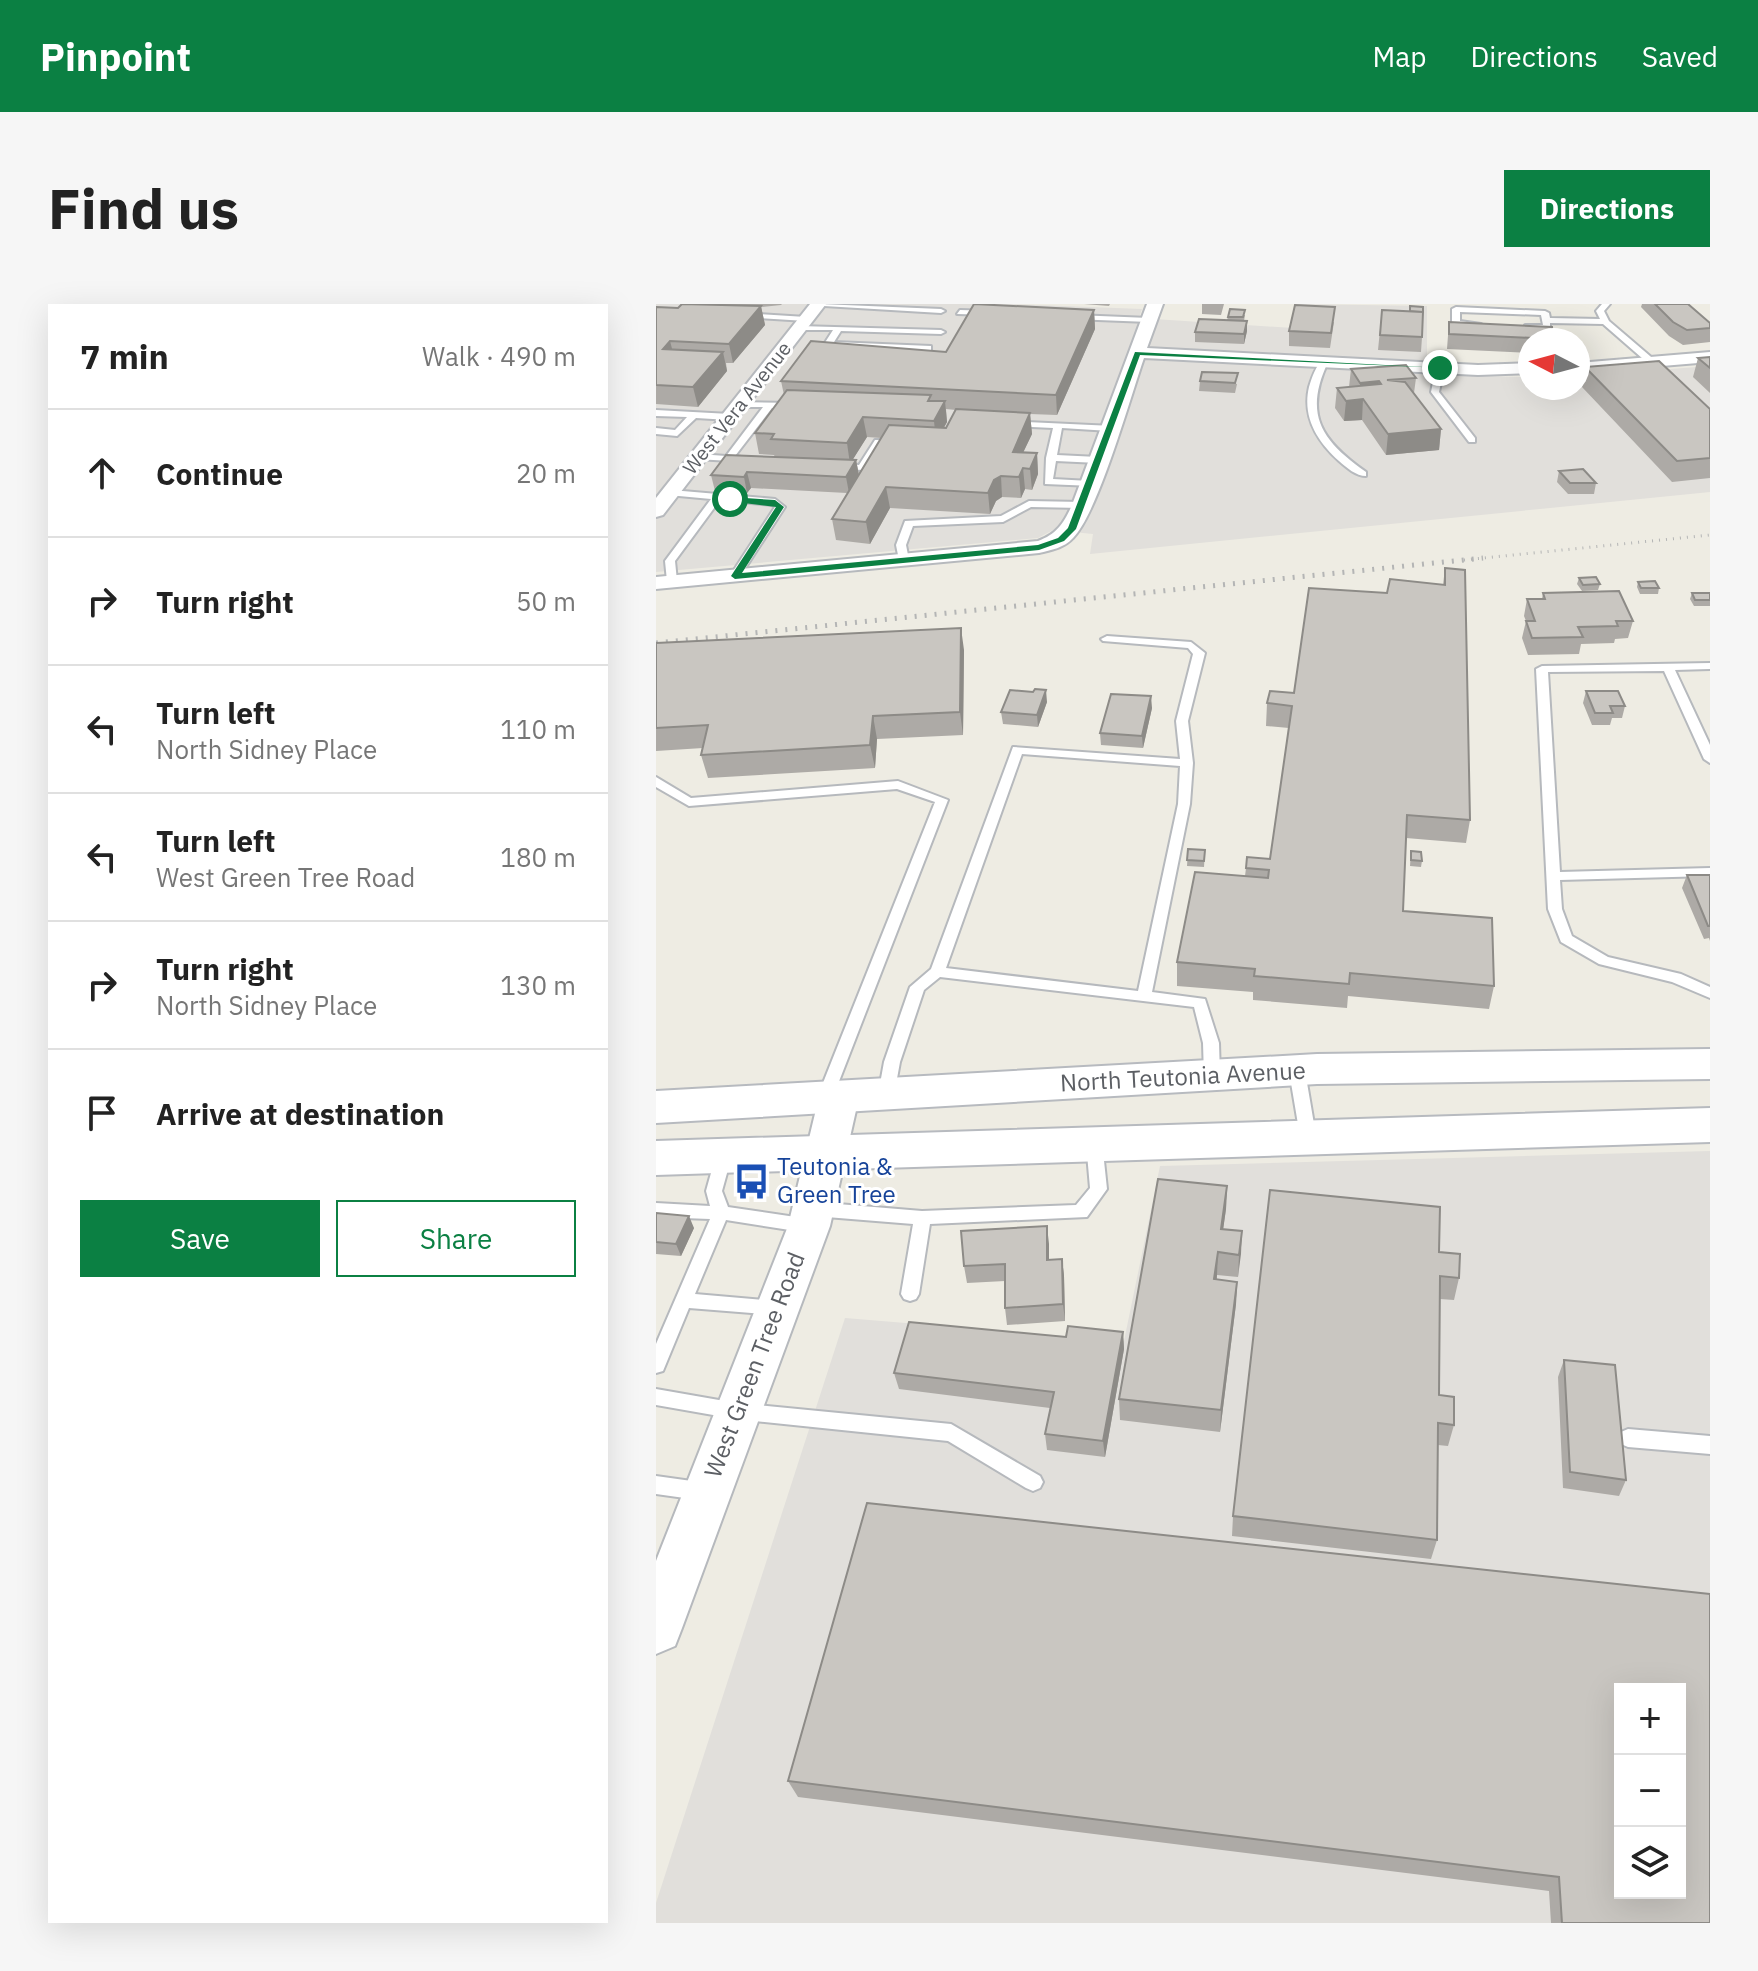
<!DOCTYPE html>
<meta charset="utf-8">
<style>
:root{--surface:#fff;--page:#f6f6f6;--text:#222;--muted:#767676;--line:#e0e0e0;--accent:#0b8043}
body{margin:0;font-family:"IBM Plex Sans",sans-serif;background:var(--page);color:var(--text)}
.controls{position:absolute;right:24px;bottom:24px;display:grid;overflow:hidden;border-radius:0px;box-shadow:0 8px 32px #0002}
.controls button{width:72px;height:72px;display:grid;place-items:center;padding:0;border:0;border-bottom:2px solid var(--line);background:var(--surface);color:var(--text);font:40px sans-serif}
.compass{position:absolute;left:862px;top:24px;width:72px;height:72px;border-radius:50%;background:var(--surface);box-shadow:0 8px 32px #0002;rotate:276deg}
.stop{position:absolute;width:24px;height:24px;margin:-18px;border:6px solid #0b8043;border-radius:50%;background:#fff}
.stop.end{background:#0b8043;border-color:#fff;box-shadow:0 2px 8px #0008}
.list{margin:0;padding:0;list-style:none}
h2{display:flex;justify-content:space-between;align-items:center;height:104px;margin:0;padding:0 32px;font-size:34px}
h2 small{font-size:26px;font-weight:400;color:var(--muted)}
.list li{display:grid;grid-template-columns:52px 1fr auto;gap:24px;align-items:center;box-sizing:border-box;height:128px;padding:0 32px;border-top:2px solid var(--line)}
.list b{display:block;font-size:30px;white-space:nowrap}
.list p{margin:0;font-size:26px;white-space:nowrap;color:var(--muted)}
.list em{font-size:26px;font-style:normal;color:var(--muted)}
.actions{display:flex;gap:16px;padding:24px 32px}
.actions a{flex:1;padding:18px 0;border:2px solid var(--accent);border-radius:0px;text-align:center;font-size:28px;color:var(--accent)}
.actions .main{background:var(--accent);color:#fff}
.icon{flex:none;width:44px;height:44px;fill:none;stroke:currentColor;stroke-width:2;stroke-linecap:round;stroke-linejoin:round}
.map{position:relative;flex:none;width:1054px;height:1619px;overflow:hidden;border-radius:0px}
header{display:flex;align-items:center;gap:48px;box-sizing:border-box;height:112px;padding:0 40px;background:var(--accent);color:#fff}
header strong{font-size:38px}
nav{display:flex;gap:44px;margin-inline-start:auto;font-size:28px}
.intro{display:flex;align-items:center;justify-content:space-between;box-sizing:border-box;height:192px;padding:0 48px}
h1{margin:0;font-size:56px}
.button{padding:20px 36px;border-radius:0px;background:var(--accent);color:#fff;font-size:28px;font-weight:700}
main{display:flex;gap:48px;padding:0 48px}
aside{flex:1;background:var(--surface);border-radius:0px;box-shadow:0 8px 32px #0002}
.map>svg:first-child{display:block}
.industrial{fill:#e1dfdb;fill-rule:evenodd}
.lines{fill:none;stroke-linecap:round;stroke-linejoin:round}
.service-casing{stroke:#b6b9bd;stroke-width:4}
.minor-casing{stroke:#b6b9bd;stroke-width:4}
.tertiary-casing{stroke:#b6b9bd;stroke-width:4}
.secondary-casing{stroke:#b7babf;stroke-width:4}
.service{fill:#fff;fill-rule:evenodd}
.minor{fill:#fff;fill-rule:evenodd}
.tertiary{fill:#fff;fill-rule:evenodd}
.secondary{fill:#fff;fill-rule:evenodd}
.rail-far1{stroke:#b4b5b5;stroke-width:3;stroke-dasharray:1 6;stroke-linecap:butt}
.rail{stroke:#b4b5b5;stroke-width:5;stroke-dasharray:2 8;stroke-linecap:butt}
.wall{fill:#adaaa6;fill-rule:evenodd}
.shaded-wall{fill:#8d8b87}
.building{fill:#c9c6c1;stroke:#8d8b87;stroke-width:2;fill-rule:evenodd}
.route{fill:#0b8043}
.labels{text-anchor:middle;stroke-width:6;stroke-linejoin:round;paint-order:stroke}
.far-street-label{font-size:20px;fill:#5c5f64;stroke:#fff}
.street-label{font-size:24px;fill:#5c5f64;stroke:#fff}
.transit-label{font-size:24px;fill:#164399;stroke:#fff;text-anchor:start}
</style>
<header>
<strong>Pinpoint</strong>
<nav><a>Map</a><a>Directions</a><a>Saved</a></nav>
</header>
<div class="intro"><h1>Find us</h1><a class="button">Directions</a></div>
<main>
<aside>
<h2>7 min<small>Walk · 490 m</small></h2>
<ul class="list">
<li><svg class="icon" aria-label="ahead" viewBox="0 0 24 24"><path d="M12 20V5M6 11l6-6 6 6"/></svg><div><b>Continue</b></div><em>20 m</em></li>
<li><svg class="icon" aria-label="right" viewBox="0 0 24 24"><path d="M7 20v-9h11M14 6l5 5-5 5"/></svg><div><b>Turn right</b></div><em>50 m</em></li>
<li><svg class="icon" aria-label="left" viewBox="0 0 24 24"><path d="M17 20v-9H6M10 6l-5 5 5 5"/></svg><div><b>Turn left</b><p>North Sidney Place</p></div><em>110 m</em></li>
<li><svg class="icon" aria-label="left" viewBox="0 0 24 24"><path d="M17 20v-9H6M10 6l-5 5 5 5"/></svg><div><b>Turn left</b><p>West Green Tree Road</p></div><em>180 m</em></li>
<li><svg class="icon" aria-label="right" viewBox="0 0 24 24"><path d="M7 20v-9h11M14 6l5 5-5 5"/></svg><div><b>Turn right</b><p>North Sidney Place</p></div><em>130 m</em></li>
<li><svg class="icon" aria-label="arrive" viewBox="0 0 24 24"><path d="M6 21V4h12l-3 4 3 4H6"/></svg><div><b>Arrive at destination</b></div></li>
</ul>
<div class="actions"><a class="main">Save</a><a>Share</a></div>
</aside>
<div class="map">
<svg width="1054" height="1619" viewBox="0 0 1054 1619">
<rect width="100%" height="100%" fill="#eeece3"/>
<!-- industrial -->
<path class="industrial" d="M0 0H355L486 5 483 14 637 24 642 0 771 2V71L874 73V84H922V72L1054 62V188L434 250 437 230 397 226 382 234 0 268Z
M1054 847V1619H0V1599L189 1014 468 1037 504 862ZM964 1385H1024V1589H964Z"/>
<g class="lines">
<defs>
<path id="service" d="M164 0 285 5 289 7 285 9 168 2Z
M946 0H954L948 7 953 17 1008 64V68H1002L947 20 894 19V26L872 25 869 21H887L885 11 804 8V17L825 20 821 22 796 19V5L800 3 889 7 893 9 894 14 944 15 940 7Z
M304 6 336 7 340 9 336 11 301 10Z
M88 9 150 13 154 15 150 17 85 13Z
M419 11 493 14 497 16 493 18 416 15Z
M143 22 285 26 289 28 285 30 185 27 178 38 275 42V46L272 47 172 43 168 40 177 26H140Z
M668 55 672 58C647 111 666 137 710 168V172C700 172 691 164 683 157 661 137 646 113 653 83 656 73 660 61 668 55Z
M784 61 788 64 783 88 819 134V138H813L775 88 780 64Z
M81 98 142 99 146 102 142 105 116 104 79 152 92 154V158L40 155V151L43 150 70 152 107 103H84L80 100Z
M0 106 74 110 79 113 74 116 40 114 21 132 0 130V124L19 126 31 113 0 112Z
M352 117 457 122V126L454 127 406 124 401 151 442 153 447 156 442 159 400 157 397 175 434 177 439 180 437 182 389 180 390 154 397 124 355 122 350 119Z
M219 136H235L240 139 235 142 225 141 209 166 180 165 175 162 180 159 203 161Z
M15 186 119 195 129 203 83 274 79 275 74 272 119 203 116 201 64 196 19 257 21 277 16 280 11 277 9 257 55 195 12 191 10 189Z
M373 197 426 198 431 201 426 204 375 203 347 218 257 222 250 241 253 256 248 259 243 256 240 241 249 217 345 212Z
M451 332 535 338 549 349 532 417 537 459 534 500 496 688 549 695 563 739 564 772 556 778 548 772 547 739 538 703 284 673 268 686 244 758 238 791 230 797 224 795 222 791 228 758 254 683 275 665 357 443 524 455 520 417 537 350 532 344 447 337 445 335ZM366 450 524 462 522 500 482 687 290 664Z
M1054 359V365L1019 366 1054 441V459L1048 455 1008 367 892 368 904 568 1054 564V572L904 576 906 605 916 632 952 653 1025 670 1054 683V694L1016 678 943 660 905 638 892 605 880 365 886 362Z
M0 473 35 494 242 477 292 496 175 798 169 800 161 794 279 498 241 485 33 502 0 483Z
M641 761 649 767 660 832 658 836H646L644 832 633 767Z
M438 832 444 834 446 838 451 885 431 913 274 920 263 990 260 995 254 997 248 995 245 990 257 920 158 912 152 910 150 905 152 900 158 898 266 907 420 901 434 884 430 838 432 834Z
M68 845 74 847 76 851 66 887 72 903 153 915 159 917 162 922 159 927 153 929 70 916 39 990 120 997 126 999 129 1004 126 1009 120 1011 33 1004 7 1067 0 1069V1040L54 915 0 913V899L54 902 50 887 60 851 62 847Z
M0 1085 80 1099 295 1120 384 1172 387 1178 384 1184 377 1187 370 1184 292 1137 80 1115 0 1101Z
M972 1125 1054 1132V1150L972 1143 965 1140 962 1134 965 1128Z
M0 1172 50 1179 57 1182 60 1188 57 1194 50 1197 0 1190Z"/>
<path id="minor" d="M154 0H170L7 211 0 213V194Z
M491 0H507L491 44 822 61 874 59V69L822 71 488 54C474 94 442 209 417 234 408 244 395 246 383 249L0 285V273L382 237C401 230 408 219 416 201Z
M1054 48V58L922 69V59Z"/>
<path id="tertiary" d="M183 778 197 783 203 793 174 922 26 1324 19 1342 0 1350V1257L132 922 163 793 169 783Z"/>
<path id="secondary" d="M1054 745V775L661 780 0 819V787L661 750Z
M1054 804V838L0 871V837Z"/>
</defs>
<!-- service casing -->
<use href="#service" class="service-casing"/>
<!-- minor casing -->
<use href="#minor" class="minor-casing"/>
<!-- tertiary casing -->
<use href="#tertiary" class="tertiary-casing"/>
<!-- secondary casing -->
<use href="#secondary" class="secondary-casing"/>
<!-- service -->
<use href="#service" class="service"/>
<!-- minor -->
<use href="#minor" class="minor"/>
<!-- tertiary -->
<use href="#tertiary" class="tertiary"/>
<!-- secondary -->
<use href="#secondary" class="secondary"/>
<!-- rail-far1 -->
<path class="rail-far1" d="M808 256 1054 231"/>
<!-- rail -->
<path class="rail" d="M0 339 827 254"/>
</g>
<!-- wall -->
<path class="wall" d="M26 0H126L125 1 105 3 109 21 77 59H70L71 67 42 103 0 100V3L22 4Z
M428 0H454L453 2Z
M546 0H568L565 11 546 10Z
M986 0H1032L1054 19V38L1027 41 1013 32 985 3Z
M438 6 439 25 401 111 374 110 376 130 367 148 381 149 382 170 376 186 369 185 365 194 346 193 340 197 334 210 234 204 214 240 180 236 176 215 191 189 95 184 91 189 59 187 55 171 119 153 118 151 103 150 99 129 128 91 125 77 290 48ZM290 105 300 106 290 124H288L291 118ZM211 133 225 134 203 170 200 156 197 155Z
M726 6 766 33 765 48 722 46Z
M589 11 588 17H591V27L588 40 539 38V28L571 16 572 13Z
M678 18 674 44 633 42V27Z
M793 18 896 23 897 36H874V49L791 45Z
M1054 53V89L1037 73 1042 54Z
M929 63 1054 105V174L1016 178 926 83Z
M695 65 760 74 758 89 785 125 783 146 730 151 706 116 688 117 679 104 681 84 693 83Z
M546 68 581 80 579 89 543 87 544 77Z
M903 167 940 179 938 190H912L901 178Z
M789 264 814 516 810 539 750 534 747 607 838 682 833 705 692 692 691 704 597 696V688L521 682V658L589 572 590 564 614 555 633 424 610 422 611 399 638 389 731 289 787 281Z
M923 274 944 280 942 286 926 287 921 280Z
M982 278 1003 284 1002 290H984L981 283Z
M887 289 977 317 972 334 959 335 958 339 925 340 923 350 872 351 866 334 870 317 868 312 871 295H886Z
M1036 289H1054V302H1038L1034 295Z
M0 339 308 346 307 431 221 435 219 464 52 474 45 451 47 444 0 447Z
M930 387 969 402 966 414H956L954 421H936L927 399Z
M377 388 391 398 382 423 347 420 345 408Z
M496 404 487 444 445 441 444 429Z
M532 545 549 546 548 563 531 562Z
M755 547 766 557 765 563 754 562Z
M1031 571H1054V637L1053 634 1048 635 1026 584Z
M571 882 570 905 567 925 586 927 582 973 561 971V976L581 978 580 1000 564 1128 464 1116 463 1095Z
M0 909 38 924 25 952 0 950Z
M391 922 393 955H406L408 972 409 1017 351 1021 349 1004V977L311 979 308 962Z
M783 948 803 974 798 996 784 995 783 1091 798 1121 792 1142 782 1141 781 1236 775 1255 576 1232 577 1212Z
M467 1028 468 1045 449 1153 391 1146 389 1130 394 1104 243 1085 238 1069 410 1033Z
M908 1056 970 1176 963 1192 907 1184 902 1073Z
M1054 1290V1619H895L893 1587 142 1493 132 1477Z"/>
<!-- shaded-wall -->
<path class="shaded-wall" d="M105 2 109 21 77 59 73 40Z
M438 6 439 25 401 111 400 91Z
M591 17V27L588 40V30Z
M14 37 19 56 7 45Z
M67 48 71 67 42 103 37 83Z
M723 77 721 97 707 95 706 116 688 117 690 97 703 96 704 79Z
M289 97 291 118 280 137 278 117Z
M374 109 376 130 358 168 357 148Z
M207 113 211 133 194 160 191 139Z
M785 125 783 146 730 151 732 130Z
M381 149 382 170 376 186 374 165Z
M200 156 203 172 193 189 190 173Z
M367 164 369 185 365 194 363 173Z
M91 168 95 184 91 189 88 173Z
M345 172 346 193 340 197 334 210 332 189 338 176Z
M230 183 234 204 214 240 210 218Z
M305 324 308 346 307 431 304 408Z
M390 386 391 398 382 423 381 411Z
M495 392 496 404 487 444 486 432Z
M217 412 221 435 219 464 214 441Z
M571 882 570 905 564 948 565 925Z
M33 912 38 924 25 952 20 940Z
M391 922 393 940V973L391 956Z
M586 927 585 950 582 973 583 951Z
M562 948 561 971 558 998V975Z
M406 955 408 972 409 1017 407 1000Z
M581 978 580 1000 564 1128 565 1106Z
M467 1028 468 1045 449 1153 447 1137Z"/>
<!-- building -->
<path class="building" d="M26 0 105 2 73 40 14 37 7 45 67 48 37 83 0 81V3L22 4Z
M318 0 438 6 400 91 125 77 155 37 290 48Z
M999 0H1032L1054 19V24L1031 26 1017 18Z
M639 1 679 3 675 29 633 27Z
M754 2 767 3V8L754 7Z
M574 5 589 6 587 13H572Z
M726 6 767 8 766 33 724 31Z
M543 15 591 17 588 30 539 28Z
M793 18 896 23 897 35 793 30Z
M1054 53V64L1042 54Z
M1003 57 1054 105V154L1021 157 929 63Z
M750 61 760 74 731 76 749 78 785 125 732 130 707 95 690 97 681 84 725 80 723 77 704 79 695 65Z
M546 68 582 69 579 79 544 77Z
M131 86 275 91 272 97H289L278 117 207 113 191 139 115 135 118 130 99 129Z
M300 105 374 109 357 148 381 149 374 165 367 164 363 173 345 172 338 176 332 189 230 183 210 218 176 215 233 121 290 124Z
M70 151 200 156 190 173 91 168 88 173 55 171Z
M927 165 940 179H914L903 167Z
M789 264 809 266 814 516 751 511 747 607 836 614 838 682 694 669 693 680 598 672 599 665 521 658 539 568 612 574 613 566 590 564 591 553 614 555 636 402 611 399 614 387 638 389 653 284 731 289 734 275 789 281Z
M940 273 944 280 927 281 923 274Z
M999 277 1003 284H985L982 278Z
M963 287 977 317H960L962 322 922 323 927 333 876 334 870 317H879L871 295H889L887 289Z
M1036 289H1054V296H1039Z
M305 324 304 408 217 412 214 441 45 451 52 421 0 424V339Z
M379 385 390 386 381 411 345 408 354 386 377 388Z
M930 387H962L969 402H954L957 409H939Z
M455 390 495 392 486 432 444 429Z
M532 545 549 546 548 557 531 556Z
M755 547 765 548 766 557 755 556Z
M1031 571H1054V622H1052Z
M502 875 571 882 565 925 586 927 583 951 562 948 558 975 581 978 565 1106 463 1095Z
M614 886 784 903 783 948 804 950 803 974 784 972 783 1091 798 1093V1121L782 1119 781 1236 577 1212Z
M0 909 33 912 20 940 0 938Z
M391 922V956L406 955 407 1000 349 1004V960L308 962 305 927Z
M253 1018 410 1033 412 1022 467 1028 447 1137 389 1130 398 1088 238 1069Z
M908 1056 959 1061 970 1176 914 1168Z
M211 1199 1054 1290V1619H906L903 1573 132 1477ZM964 1385H1024V1589H964Z"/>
<!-- route -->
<path class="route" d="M479 48 787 64 484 51 420 225 408 237 383 246 79 275 75 272 120 203 71 197 74 193 119 196 128 203 86 269 382 241 402 234 412 224Z"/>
<!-- icons -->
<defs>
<symbol id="bus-bare" viewBox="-9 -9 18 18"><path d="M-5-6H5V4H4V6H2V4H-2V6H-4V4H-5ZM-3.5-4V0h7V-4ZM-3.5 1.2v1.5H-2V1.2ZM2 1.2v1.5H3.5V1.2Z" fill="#1a4fb4" stroke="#fff" stroke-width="2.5" paint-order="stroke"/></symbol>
</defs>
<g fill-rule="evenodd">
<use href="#bus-bare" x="70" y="852" width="51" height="51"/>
</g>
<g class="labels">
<!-- far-street labels -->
<g class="far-street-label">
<text transform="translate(81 104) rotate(-52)" y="7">West Vera Avenue</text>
</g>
<!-- street labels -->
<g class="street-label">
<text transform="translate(527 773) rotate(-3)" y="8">North Teutonia Avenue</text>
<text transform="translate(99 1061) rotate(-69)" y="8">West Green Tree Road</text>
</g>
<!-- transit labels -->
<g class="transit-label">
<text x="121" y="871">Teutonia &amp;<tspan x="121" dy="28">Green Tree</tspan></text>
</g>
</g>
</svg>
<div class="controls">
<button>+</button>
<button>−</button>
<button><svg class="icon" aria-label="layers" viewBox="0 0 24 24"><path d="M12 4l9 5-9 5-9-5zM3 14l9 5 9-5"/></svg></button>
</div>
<svg class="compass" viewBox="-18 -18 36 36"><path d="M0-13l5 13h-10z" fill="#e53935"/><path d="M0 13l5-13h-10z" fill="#767676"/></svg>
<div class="stop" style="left:74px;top:195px"></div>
<div class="stop end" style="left:784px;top:64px"></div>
</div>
</main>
